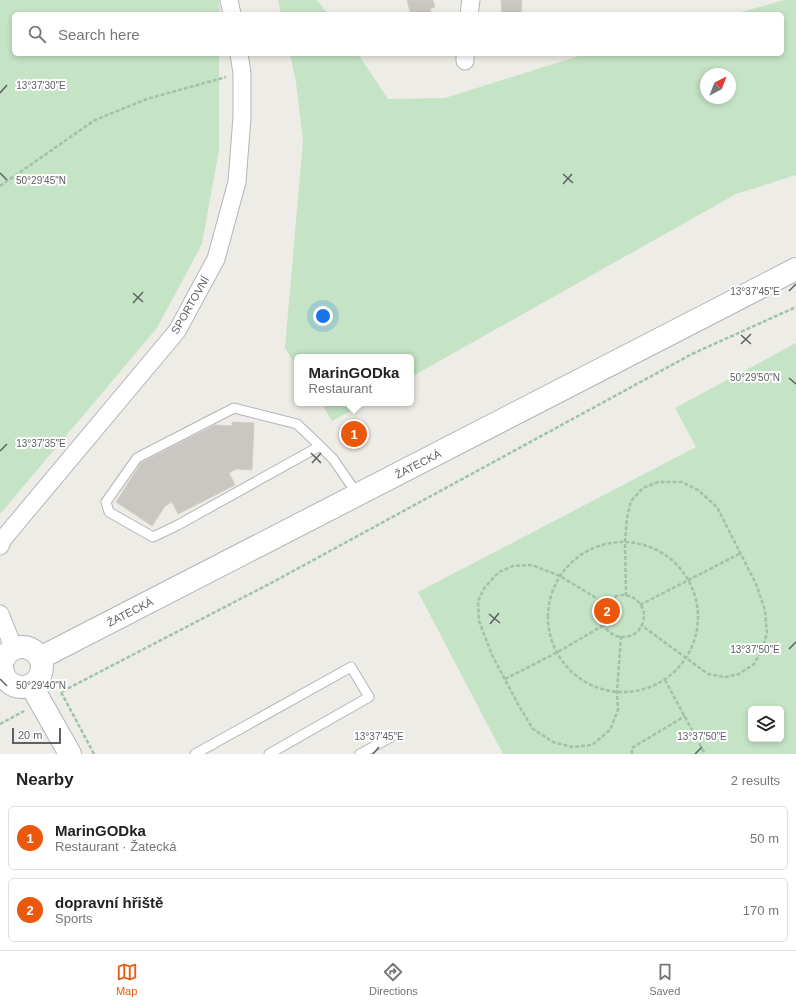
<!DOCTYPE html>
<meta charset="utf-8">
<style>
:root{--surface:#fff;--page:#f2f2f2;--text:#222;--muted:#767676;--line:#e0e0e0;--accent:#ea580c}
body{margin:0;font-family:Helvetica,sans-serif;background:var(--page);color:var(--text)}
.controls{position:absolute;right:12px;bottom:12px;display:grid;overflow:hidden;border-radius:6px;box-shadow:0 2px 6px #0003}
.controls button{width:36px;height:36px;display:grid;place-items:center;padding:0;border:0;border-bottom:1px solid var(--line);background:var(--surface);color:var(--text);font:20px sans-serif}
.compass{position:absolute;left:700px;top:68px;width:36px;height:36px;border-radius:50%;background:var(--surface);box-shadow:0 2px 6px #0003;rotate:42deg}
.scale{position:absolute;left:12px;bottom:10px;width:49px;box-sizing:border-box;padding-left:4px;border:2px solid #5d6064;border-top:0;font-size:11px;line-height:14px;white-space:nowrap;color:#5d6064;-webkit-text-stroke:3px #fff;paint-order:stroke}
.you{position:absolute;left:323px;top:316px;width:14px;height:14px;margin:-10px;border:3px solid #fff;border-radius:50%;background:#1a73e8;box-shadow:0 0 0 6px #1a73e833}
.badge{display:grid;place-items:center;width:26px;height:26px;border-radius:50%;background:var(--accent);color:#fff;font-size:13px;font-weight:700}
.pin{position:absolute;translate:-50% -50%;border:2px solid #fff;box-shadow:0 1px 4px #0006}
.popup{position:absolute;left:294px;top:354px;width:120px;height:52px;box-sizing:border-box;display:grid;place-content:center;border-radius:6px;background:var(--surface);filter:drop-shadow(0 1px 3px #0005);font-size:13px;white-space:nowrap;color:var(--muted)}
.popup b{font-size:15px;color:var(--text)}
.popup::after{content:'';position:absolute;left:50%;top:100%;margin-left:-8px;border:8px solid transparent;border-top-color:var(--surface)}
.list{margin:0;padding:0;list-style:none}
h2{display:flex;justify-content:space-between;align-items:center;height:52px;margin:0;padding:0 16px;font-size:17px}
h2 small{font-size:13px;font-weight:400;color:var(--muted)}
.list li{display:grid;grid-template-columns:26px 1fr auto;gap:12px;align-items:center;box-sizing:border-box;height:64px;margin:0 8px 8px;padding:0 8px;border:1px solid var(--line);border-radius:6px}
.list b{display:block;font-size:15px;white-space:nowrap}
.list p{margin:0;font-size:13px;white-space:nowrap;color:var(--muted)}
.list em{font-size:13px;font-style:normal;color:var(--muted)}
.icon{flex:none;width:22px;height:22px;fill:none;stroke:currentColor;stroke-width:2;stroke-linecap:round;stroke-linejoin:round}
.map{position:relative;flex:none;width:796px;height:754px;overflow:hidden}
.search{position:absolute;background:var(--surface);box-shadow:0 2px 6px #0003;left:12px;right:12px;top:12px;height:44px;display:flex;align-items:center;gap:10px;box-sizing:border-box;padding:0 14px;border-radius:6px;color:var(--muted);font-size:15px}
.sheet{height:196px;background:var(--surface)}
nav{display:flex;justify-content:space-around;align-items:center;box-sizing:border-box;height:56px;border-top:1px solid var(--line);background:var(--surface);font-size:11px;color:var(--muted)}
nav a{display:grid;justify-items:center;gap:2px}
nav .on{color:var(--accent)}
.map>svg:first-child{display:block}
.green{fill:#c5e3c5;fill-rule:evenodd}
.building{fill:#cac7c2;stroke:#d2cec5}
.lines{fill:none;stroke-linecap:round;stroke-linejoin:round}
.lane-casing{stroke:#b3b5b9;stroke-width:11}
.street-casing{stroke:#b3b5b9;stroke-width:19}
.secondary-casing{stroke:#b2b4b9;stroke-width:24}
.path{stroke:#9fc3aa;stroke-width:2.5;stroke-dasharray:4 2;stroke-linecap:butt}
.lane{stroke:#fff;stroke-width:9}
.street{stroke:#fff;stroke-width:17}
.secondary{stroke:#fff;stroke-width:22}
.ticks{fill:none;stroke:#5d6064;stroke-width:1.5}
.labels{text-anchor:middle;stroke-width:4;stroke-linejoin:round;paint-order:stroke}
.street-label{font-size:11px;fill:#5d6064;stroke:#fff}
.ticks-label{font-size:10px;text-anchor:middle;fill:#5d6064;stroke:#fff;stroke-width:4;stroke-linejoin:round;paint-order:stroke}
</style>
<div class="map">
<svg width="796" height="754" viewBox="0 0 796 754">
<rect width="100%" height="100%" fill="#eeece6"/>
<!-- green -->
<path class="green" d="M0 0H219L220 14H14V54H219V150L202 244 157 328 0 514Z
M278 0H317L328 14H281Z
M785 0H796V175L736 194 411 377V357H297V367L285 348 303 141 296 82 290 54H358L388 99 445 98 585 54H782V14H733ZM706 74H730V98H706Z
M796 343V754H503L418 592 696 447 675 408ZM751 709H781V739H751Z
M321 403H365L332 421Z"/>
<!-- building -->
<path class="building" d="M407 0H433L435 7 430 9 432 14H408L410 12Z
M501 0H522L521 14H502Z
M232 422 254 423 252 470 236 469 229 473 235 485 178 514 172 502 165 506 152 526 116 502 141 463 215 425 232 426Z"/>
<g class="lines">
<defs>
<path id="lane" d="M320 446 297 424 234 408 137 458 106 502 109 512 153 537 178 525 320 446 333 459 358 495
M195 754 351 667 369 697 269 754
M360 754 393 736"/>
<path id="street" d="M229 0 232 14
M469 14 471 0
M465 61V54
M0 546 3 539 177 331 216 259 237 182 242 117V73L239 54
M0 614 14 649"/>
<path id="secondary" d="M2 667a20 20 0 1 1 40 0a20 20 0 1 1-40 0Z
M40 658 796 269
M31 685 70 754"/>
</defs>
<!-- lane casing -->
<use href="#lane" class="lane-casing"/>
<!-- street casing -->
<use href="#street" class="street-casing"/>
<!-- secondary casing -->
<use href="#secondary" class="secondary-casing"/>
<!-- path -->
<path class="path" d="M0 186 95 120 147 99 226 77
M548 617a75 75 0 1 1 150 0a75 75 0 1 1-150 0Z
M602 616a21 21 0 1 1 42 0a21 21 0 1 1-42 0Z
M626 596 625 542 627 518 631 501 643 488 658 482H682L698 490 717 507 756 584 765 610 767 633 762 650 754 664 739 674 725 677 708 674 641 625
M606 604 560 576 532 565 513 566 499 572 485 587 478 601 479 621 492 655 519 706 533 729 553 742 572 747 592 745 610 730 618 710 617 692 621 636
M640 605 741 553
M505 679 556 653 604 625
M665 680 705 754
M0 724 24 711
M94 754 61 692 273 582 692 354 796 307
M632 754V748L685 716"/>
<!-- lane -->
<use href="#lane" class="lane"/>
<!-- street -->
<use href="#street" class="street"/>
<!-- secondary -->
<use href="#secondary" class="secondary"/>
</g>
<!-- ticks -->
<path class="ticks" d="M0 93 7 85M0 173 7 180M563 174 573 183M563 184 572 174M789 291 796 284M133 293 143 302M133 303 143 292M741 335 751 344M741 344 751 334M789 378 796 384M0 451 7 444M311 453 321 463M312 463 321 453M489 614 500 623M490 624 499 613M789 649 796 642M0 679 7 686M373 754 379 747M695 754 702 747"/>
<g class="labels">
<!-- street labels -->
<g class="street-label">
<text transform="translate(190 305) rotate(-60)" y="4">SPORTOVNÍ</text>
<text transform="translate(418 464) rotate(-27)" y="4">ŽATECKÁ</text>
<text transform="translate(130 612) rotate(-27)" y="4">ŽATECKÁ</text>
</g>
</g>
<g class="ticks-label">
<text x="41" y="89">13°37'30"E</text>
<text x="41" y="184">50°29'45"N</text>
<text x="755" y="295">13°37'45"E</text>
<text x="755" y="381">50°29'50"N</text>
<text x="41" y="447">13°37'35"E</text>
<text x="755" y="653">13°37'50"E</text>
<text x="41" y="689">50°29'40"N</text>
<text x="379" y="740">13°37'45"E</text>
<text x="702" y="740">13°37'50"E</text>
</g>
</svg>
<div class="controls">
<button><svg class="icon" aria-label="layers" viewBox="0 0 24 24"><path d="M12 4l9 5-9 5-9-5zM3 14l9 5 9-5"/></svg></button>
</div>
<svg class="compass" viewBox="-18 -18 36 36"><path d="M0-13l5 13h-10z" fill="#e53935"/><path d="M0 13l5-13h-10z" fill="#767676"/></svg>
<div class="scale">20 m</div>
<div class="you"></div>
<div class="pin badge" style="left:354px;top:434px">1</div>
<div class="popup"><b>MarinGODka</b>Restaurant</div>
<div class="pin badge" style="left:607px;top:611px">2</div>
<div class="search"><svg class="icon" aria-label="search" viewBox="0 0 24 24"><circle cx="10" cy="10" r="6"/><path d="M15 15l6 6"/></svg>Search here</div>
</div>
<section class="sheet">
<h2>Nearby<small>2 results</small></h2>
<ul class="list">
<li><span class="badge">1</span><div><b>MarinGODka</b><p>Restaurant · Žatecká</p></div><em>50 m</em></li>
<li><span class="badge">2</span><div><b>dopravní hřiště</b><p>Sports</p></div><em>170 m</em></li>
</ul>
</section>
<nav>
<a class="on"><svg class="icon" aria-label="map" viewBox="0 0 24 24"><path d="M3 6l6-2 6 2 6-2v14l-6 2-6-2-6 2zM9 4v14M15 6v14"/></svg>Map</a>
<a><svg class="icon" aria-label="directions" viewBox="0 0 24 24"><path d="M12 3l9 9-9 9-9-9zM9 14v-3h6M13 9l2 2-2 2"/></svg>Directions</a>
<a><svg class="icon" aria-label="saved" viewBox="0 0 24 24"><path d="M7 4h10v16l-5-4-5 4z"/></svg>Saved</a>
</nav>
